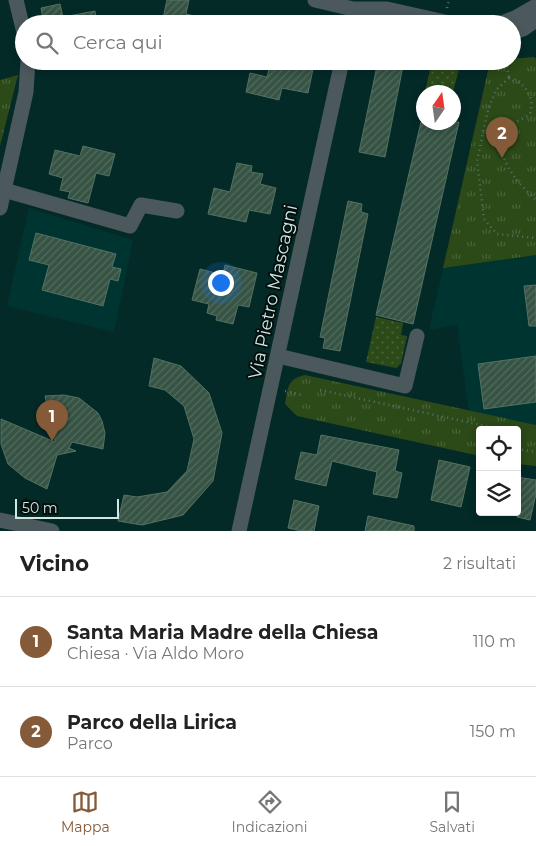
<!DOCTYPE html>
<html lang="it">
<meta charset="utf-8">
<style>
:root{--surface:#fff;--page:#f6f6f6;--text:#222;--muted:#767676;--line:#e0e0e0;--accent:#845a38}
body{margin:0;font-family:Montserrat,sans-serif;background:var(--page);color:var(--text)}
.controls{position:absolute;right:15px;bottom:15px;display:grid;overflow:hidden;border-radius:5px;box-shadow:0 2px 8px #0003}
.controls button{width:45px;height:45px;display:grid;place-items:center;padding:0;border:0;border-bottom:1px solid var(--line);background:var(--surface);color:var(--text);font:25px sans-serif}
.compass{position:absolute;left:416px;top:85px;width:45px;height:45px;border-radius:50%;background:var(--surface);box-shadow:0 2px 8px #0003;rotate:13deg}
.scale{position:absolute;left:15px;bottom:12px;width:104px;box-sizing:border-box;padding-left:5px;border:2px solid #d2e6e3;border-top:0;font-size:14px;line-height:18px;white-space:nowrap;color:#d2e6e3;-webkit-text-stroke:4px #03100e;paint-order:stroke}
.you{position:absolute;left:220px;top:282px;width:18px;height:18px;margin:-12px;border:4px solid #fff;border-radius:50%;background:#1a73e8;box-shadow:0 0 0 8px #1a73e833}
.badge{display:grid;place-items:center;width:32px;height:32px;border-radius:50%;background:var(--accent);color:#fff;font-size:16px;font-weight:700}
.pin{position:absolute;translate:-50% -41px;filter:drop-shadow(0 1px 2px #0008)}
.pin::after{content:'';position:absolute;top:26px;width:18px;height:15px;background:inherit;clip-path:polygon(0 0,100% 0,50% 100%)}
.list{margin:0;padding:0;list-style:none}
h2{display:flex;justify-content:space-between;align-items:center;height:65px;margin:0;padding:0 20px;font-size:21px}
h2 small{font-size:16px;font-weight:400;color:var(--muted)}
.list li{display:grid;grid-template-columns:32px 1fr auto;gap:15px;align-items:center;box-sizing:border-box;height:90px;padding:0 20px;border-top:1px solid var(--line)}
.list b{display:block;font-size:19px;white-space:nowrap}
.list p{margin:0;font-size:16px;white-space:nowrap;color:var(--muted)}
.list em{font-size:16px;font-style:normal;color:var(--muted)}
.icon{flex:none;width:28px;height:28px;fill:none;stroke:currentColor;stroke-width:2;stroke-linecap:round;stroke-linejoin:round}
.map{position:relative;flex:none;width:536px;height:531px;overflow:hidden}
.search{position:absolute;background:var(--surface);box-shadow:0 2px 8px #0003;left:15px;right:15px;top:15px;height:55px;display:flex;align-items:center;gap:12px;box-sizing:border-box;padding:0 18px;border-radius:28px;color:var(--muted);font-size:19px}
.sheet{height:245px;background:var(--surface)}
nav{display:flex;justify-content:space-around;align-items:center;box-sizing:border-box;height:70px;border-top:1px solid var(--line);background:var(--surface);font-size:14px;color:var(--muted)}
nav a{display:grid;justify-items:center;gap:2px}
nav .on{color:var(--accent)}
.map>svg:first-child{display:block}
.built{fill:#003430}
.grass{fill:url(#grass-dots)}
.park{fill:url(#park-tufts)}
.building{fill:url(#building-hatch);stroke:#547262}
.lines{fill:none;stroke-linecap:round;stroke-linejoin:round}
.path{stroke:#537370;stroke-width:2.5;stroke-dasharray:1 4;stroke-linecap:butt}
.minor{stroke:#4b595d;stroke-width:15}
.labels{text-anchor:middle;stroke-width:4;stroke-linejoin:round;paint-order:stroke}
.street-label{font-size:18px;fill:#d2e6e3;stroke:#03100e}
</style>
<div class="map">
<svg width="536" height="531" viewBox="0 0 536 531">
<defs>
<pattern id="grass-dots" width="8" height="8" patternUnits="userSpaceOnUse" patternTransform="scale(1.25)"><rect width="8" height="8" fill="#2b4a17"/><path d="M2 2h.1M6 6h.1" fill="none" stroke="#496439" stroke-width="1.8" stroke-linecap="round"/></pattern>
<pattern id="park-tufts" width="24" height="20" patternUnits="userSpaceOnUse" patternTransform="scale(1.25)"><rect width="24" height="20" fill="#2b4a17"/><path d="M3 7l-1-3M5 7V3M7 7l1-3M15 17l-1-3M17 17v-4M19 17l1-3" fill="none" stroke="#496439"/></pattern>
<pattern id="building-hatch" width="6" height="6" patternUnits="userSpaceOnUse" patternTransform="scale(1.25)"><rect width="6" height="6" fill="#365344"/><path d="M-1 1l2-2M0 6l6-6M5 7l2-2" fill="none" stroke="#526c5f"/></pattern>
</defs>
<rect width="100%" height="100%" fill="#032a27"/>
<!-- built -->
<path class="built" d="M29 208 133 240 114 332 7 306Z
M536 255V425L469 411 457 325 430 330V325L443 268Z"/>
<!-- grass -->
<path class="grass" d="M432 61H461L453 92H425Z
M376 317 403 323 401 335 407 336 401 364 396 368 366 362Z"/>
<!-- park -->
<path class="park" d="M534 57 536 59V255L443 268 490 62 512 61V59Z
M18 75 0 146V80Z
M305 375 536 425V466L517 464V430H480V456L297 416 285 404C288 388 287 379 305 375Z"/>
<!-- building -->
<path class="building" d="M167 0H189L186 14 208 19 207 24 162 23Z
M60 4 63 17 95 11 97 24H44L41 8Z
M271 61H297L296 65 313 69 308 93 282 88 279 100 246 92 250 73 267 77Z
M378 61H404L385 157 359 152Z
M421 122H459L413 324 376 315Z
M83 146 115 154 109 176 96 173 88 203 68 198 70 192 60 190 63 178 49 174 55 150 80 156Z
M237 163 252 166 251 172 263 174 260 184 276 188 270 214 249 210 246 222 208 214 214 188 230 192Z
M348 201 362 204 361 212 368 214 340 351 323 348 325 338 320 337Z
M36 233 116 254 112 267 121 269 118 281 110 279 103 306 42 290 49 265 29 260Z
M225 265 257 273 249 307 238 305 233 324 216 320 217 316 207 313 209 304 192 300 200 269 223 275Z
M536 285V326H529L524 286Z
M536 356V402L484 409 478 364Z
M154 358 181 366 209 393 222 433 213 481 183 515 142 525 118 521 124 495 137 497 167 492 187 471 194 439 184 406 165 390 149 386Z
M64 395 79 398 98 413 102 421 105 433 103 449 72 442 69 448 76 451 57 455 47 489 25 478 8 464 1 444V419L55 442 45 396Z
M321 435 399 450 395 471 402 473 397 498 373 494 377 472 332 461 326 486 295 479 301 452 317 455Z
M439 460 470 467 461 507 431 500Z
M517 477 536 480V494L530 520 517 517Z
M294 500 319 506 314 531H302L288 528Z
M368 516 414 526V531H365Z"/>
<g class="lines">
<!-- path -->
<path class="path" d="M447 8 449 0
M506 61 509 78
M509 78 496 90 488 110 477 161 484 219 497 234 536 238
M509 78C523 81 536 97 530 113 524 120 513 121 508 128 489 154 519 184 536 200
M320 390 504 430
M285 391 302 395
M517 449 536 452"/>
<!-- minor -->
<path class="minor" d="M16 0 24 33
M315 0 353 9 400 24
M353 9H387L454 24
M499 24 515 18 536 6
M512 33 523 29 536 20
M4 190 130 226 141 205 177 211
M0 208 26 92 28 61
M278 356 405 386 417 336
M0 520 52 531
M239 531 342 61"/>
</g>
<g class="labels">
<!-- street labels -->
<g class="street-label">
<text transform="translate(273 292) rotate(-78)" y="6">Via Pietro Mascagni</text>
</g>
</g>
</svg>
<div class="controls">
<button><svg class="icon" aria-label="locate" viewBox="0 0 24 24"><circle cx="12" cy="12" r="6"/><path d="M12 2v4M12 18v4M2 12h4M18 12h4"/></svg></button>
<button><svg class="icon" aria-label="layers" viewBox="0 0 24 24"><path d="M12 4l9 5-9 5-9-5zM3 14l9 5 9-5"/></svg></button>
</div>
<svg class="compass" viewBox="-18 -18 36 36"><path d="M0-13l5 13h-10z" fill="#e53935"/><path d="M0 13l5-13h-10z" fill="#767676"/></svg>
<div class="scale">50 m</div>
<div class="you"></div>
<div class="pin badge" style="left:52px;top:441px">1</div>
<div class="pin badge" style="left:502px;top:158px">2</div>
<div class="search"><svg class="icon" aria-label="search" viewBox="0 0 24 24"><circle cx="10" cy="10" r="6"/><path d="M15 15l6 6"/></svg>Cerca qui</div>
</div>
<section class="sheet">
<h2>Vicino<small>2 risultati</small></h2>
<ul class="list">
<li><span class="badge">1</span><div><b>Santa Maria Madre della Chiesa</b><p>Chiesa · Via Aldo Moro</p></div><em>110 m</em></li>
<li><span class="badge">2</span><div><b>Parco della Lirica</b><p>Parco</p></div><em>150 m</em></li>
</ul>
</section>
<nav>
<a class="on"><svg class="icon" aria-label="map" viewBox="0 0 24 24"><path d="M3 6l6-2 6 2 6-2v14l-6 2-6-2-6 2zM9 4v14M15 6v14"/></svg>Mappa</a>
<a><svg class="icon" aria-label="directions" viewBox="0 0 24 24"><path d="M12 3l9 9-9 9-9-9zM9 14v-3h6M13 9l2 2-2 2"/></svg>Indicazioni</a>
<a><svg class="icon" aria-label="saved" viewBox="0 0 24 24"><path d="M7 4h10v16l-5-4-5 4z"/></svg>Salvati</a>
</nav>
